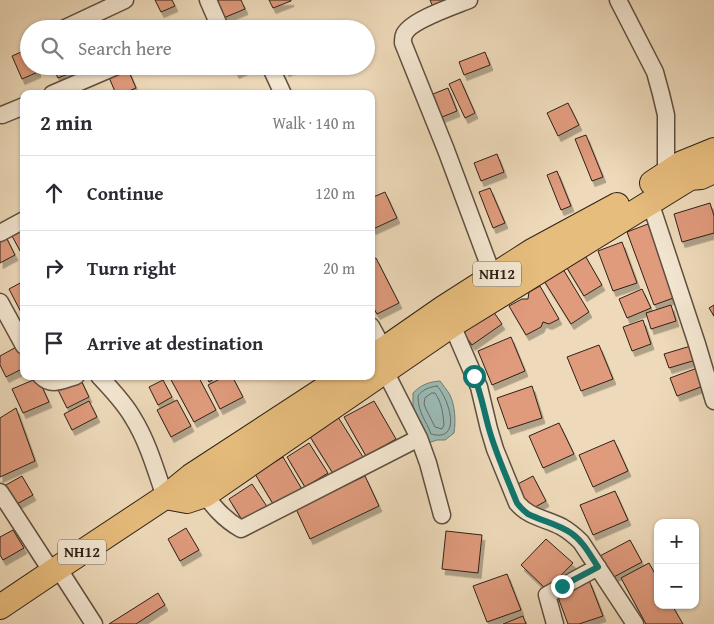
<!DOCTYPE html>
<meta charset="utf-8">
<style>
:root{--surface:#fff;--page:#f2f2f3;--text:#2b2b33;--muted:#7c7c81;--line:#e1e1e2}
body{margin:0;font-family:"Gentium Book Plus",serif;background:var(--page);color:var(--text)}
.controls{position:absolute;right:15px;bottom:15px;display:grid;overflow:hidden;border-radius:10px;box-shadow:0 1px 4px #0004}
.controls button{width:45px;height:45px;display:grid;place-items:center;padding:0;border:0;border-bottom:1px solid var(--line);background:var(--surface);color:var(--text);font:25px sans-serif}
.stop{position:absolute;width:15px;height:15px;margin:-11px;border:4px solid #0f766e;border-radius:50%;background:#fff}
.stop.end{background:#0f766e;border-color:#fff;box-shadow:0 1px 5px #0008}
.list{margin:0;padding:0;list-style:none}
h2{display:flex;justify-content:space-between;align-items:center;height:65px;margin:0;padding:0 20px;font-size:21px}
h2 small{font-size:16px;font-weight:400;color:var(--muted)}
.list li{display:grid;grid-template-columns:32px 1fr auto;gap:15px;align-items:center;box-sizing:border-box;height:75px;padding:0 20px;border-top:1px solid var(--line)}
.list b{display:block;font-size:19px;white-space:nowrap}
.list em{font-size:16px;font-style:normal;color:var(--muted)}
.icon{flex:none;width:28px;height:28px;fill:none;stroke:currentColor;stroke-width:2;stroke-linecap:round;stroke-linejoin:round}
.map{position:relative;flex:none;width:714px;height:624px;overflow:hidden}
.search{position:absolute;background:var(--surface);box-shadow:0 1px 4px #0004;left:20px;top:20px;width:355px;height:55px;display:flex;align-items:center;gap:12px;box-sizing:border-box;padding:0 18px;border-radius:28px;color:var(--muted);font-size:19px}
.panel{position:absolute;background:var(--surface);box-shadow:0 1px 4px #0004;left:20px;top:90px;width:355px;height:290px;border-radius:10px}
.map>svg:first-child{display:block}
.water{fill:#9bbab5;stroke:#6f7d76}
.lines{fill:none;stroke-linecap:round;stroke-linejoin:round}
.shore{stroke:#646e66;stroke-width:1}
.building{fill:#e09b7d;stroke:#2e2217;filter:url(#shadow)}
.minor-casing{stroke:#5e5040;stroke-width:19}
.highway-casing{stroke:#2e2217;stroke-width:26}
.minor{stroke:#f4e7d2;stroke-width:16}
.highway{stroke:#e7bd7d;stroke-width:24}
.route{stroke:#0f766e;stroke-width:6}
.labels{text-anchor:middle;stroke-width:4;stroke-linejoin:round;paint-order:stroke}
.shield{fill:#f4e7d2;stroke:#695d4f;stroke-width:1}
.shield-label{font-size:15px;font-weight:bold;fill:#2e2217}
</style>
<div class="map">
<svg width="714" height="624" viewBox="0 0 714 624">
<defs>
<filter id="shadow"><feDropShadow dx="3" dy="5.5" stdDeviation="0" flood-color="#0004"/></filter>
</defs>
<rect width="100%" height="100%" fill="#eedaba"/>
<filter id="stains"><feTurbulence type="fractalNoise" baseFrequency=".004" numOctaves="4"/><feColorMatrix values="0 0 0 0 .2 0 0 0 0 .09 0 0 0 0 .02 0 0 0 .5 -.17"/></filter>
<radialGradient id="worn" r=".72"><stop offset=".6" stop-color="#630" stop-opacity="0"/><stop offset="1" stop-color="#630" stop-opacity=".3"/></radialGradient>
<!-- water -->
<path class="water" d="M440 381C443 385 447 390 450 395 455 406 456 421 454 433L445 440H437L428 443 425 432 416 414 413 406V393C421 385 428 382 440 381Z"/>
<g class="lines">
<!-- shore -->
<path class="shore" d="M437 386C449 398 463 443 431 434 426 420 418 413 418 396 422 390 429 387 437 386Z
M432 393H435C442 403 443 414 444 425L442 429 435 427 426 409 424 404 425 398Z"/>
</g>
<!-- building -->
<path class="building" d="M155 0H172L175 6 161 12Z
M213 0H241L245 9 221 19Z
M269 0H291V1L273 8Z
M430 0H446L433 7Z
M28 49 29 66H36L38 72 22 79 12 56Z
M485 52 490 65 464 75 459 62Z
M52 66H76L78 70 58 78Z
M233 66H252L236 73Z
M284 66H298L286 71Z
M127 67 136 88 122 94H116L108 75Z
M460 79 475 113 465 118 449 84Z
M448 88 457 111 442 117 433 94Z
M568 103 579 125 558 136 547 113Z
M586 135 603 177 592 181 575 139Z
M497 154 504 172 481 181 474 163Z
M557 171 571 206 561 210 547 175Z
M490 188 505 223 493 228 479 192Z
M385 192 397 218 373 229 371 225V198Z
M710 203 714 216V233L682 242 674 214Z
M648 224 676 297 654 305 627 232Z
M24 230V258L12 236Z
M4 233 15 255 0 263V235Z
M622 242 637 283 613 291 598 251Z
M583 252 602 285 584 296 564 263Z
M376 258 399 303 377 314 371 304V260Z
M560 264 589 312 571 324 541 276Z
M24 281V314H22L9 289Z
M540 286 559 319 549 324 543 322 541 327 526 335 509 306 522 299H528L529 292Z
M642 289 651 308 627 318 619 299Z
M671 305 676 321 651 329 646 313Z
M714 305V316L709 308Z
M493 311 502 324 472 345 463 333Z
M643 320 651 344 632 351 623 327Z
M511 337 525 371 492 385 478 351Z
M20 345 24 353V368L6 377 0 365V356Z
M599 345 613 379 581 391 567 357Z
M694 345 699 359 669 368 664 354Z
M700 367 706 385 677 396 670 378Z
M79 376 89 397 67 408 57 388Z
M169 376H198L216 410 194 422Z
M206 376H219L209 382Z
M226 376H232L243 397 220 409 208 385Z
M38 378 49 402 23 413 12 389Z
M163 380 172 397 158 405 149 387Z
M532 386 542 418 508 429 497 398Z
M177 400 191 426 171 437 157 410Z
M89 401 97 417 72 430 64 414Z
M374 401 396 439 366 456 344 417Z
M16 408 35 461 0 477V418Z
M338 417 363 457 334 475 309 435Z
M559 423 574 454 543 468 529 436Z
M614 440 628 471 593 487 579 455Z
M309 443 328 473 305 487 287 457Z
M283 457 303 491 275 507 255 474Z
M22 476 33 495 15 505 4 486Z
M365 476 379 506 310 539 296 509Z
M533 476 546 501 528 511 514 486Z
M252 484 268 508 244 523 229 499Z
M615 491 628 520 593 535 580 505Z
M186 528 199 550 180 561 168 539Z
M13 530 24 548 3 560 0 555V537Z
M446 531 482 535 478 573 442 569Z
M546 539 573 563 547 590 521 565Z
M630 540 642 562 610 579 598 557Z
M649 563 658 579V605H672L683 624H646L621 578Z
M507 574 521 610 487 622 473 586Z
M589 580 603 616 579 624H568L556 592Z
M158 593 165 605 136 624H109Z
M523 616 526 624H503Z"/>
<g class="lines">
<defs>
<path id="minor" d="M208 0 218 23 222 29
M469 0C454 6 409 21 404 35 403 37 403 40 403 43L446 150 493 276
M618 0 655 72 661 94 666 115V174L669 182
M63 29 125 0
M270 66 283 94
M52 94 117 66
M2 115 24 106
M650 202 697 344 714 401
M0 233 24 220
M0 302 24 346
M452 325 474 376 479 387 489 429 495 449 517 503C530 518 545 518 562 527 569 531 575 536 581 542L635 624
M371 326 384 350
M385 371 419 438 428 463 442 515
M41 376C52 387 62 380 76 376
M99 376C111 389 124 402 133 418 148 442 156 471 165 497
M200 488C212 505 223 519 241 529L419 438
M0 492 52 572
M58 568 94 624
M555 624 547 595 598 567"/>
<path id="highway" d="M652 183 682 163 714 150
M371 358 443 308 532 251 617 205
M165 497 187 501 205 495 452 325 690 178 701 177 714 171
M0 607 58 568 165 497 191 476 344 376"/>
</defs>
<!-- minor casing -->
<use href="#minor" class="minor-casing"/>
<!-- highway casing -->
<use href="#highway" class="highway-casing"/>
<!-- minor -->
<use href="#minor" class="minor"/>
<!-- highway -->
<use href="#highway" class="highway"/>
</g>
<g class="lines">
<!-- route -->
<path class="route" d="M474 376C481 393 484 411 489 429 496 454 507 478 517 503 520 507 524 511 528 514 542 521 558 524 571 533 583 541 590 555 598 567L562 586"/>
</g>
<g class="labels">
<!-- shield labels -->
<g class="shield">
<rect x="473" y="261.5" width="48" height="25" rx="4"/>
<rect x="58" y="539.5" width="48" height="25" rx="4"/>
</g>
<g class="shield-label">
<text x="497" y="279">NH12</text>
<text x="82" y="557">NH12</text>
</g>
</g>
<rect width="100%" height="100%" filter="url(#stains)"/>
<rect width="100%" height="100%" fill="url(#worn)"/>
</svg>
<div class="controls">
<button>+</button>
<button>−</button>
</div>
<div class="stop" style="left:474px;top:376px"></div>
<div class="stop end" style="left:562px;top:586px"></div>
<div class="search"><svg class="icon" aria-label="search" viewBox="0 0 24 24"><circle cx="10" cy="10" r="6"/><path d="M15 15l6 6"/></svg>Search here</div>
<section class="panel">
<h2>2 min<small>Walk · 140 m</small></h2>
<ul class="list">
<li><svg class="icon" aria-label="ahead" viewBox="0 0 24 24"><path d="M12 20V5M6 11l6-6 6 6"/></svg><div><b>Continue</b></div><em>120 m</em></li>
<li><svg class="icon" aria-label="right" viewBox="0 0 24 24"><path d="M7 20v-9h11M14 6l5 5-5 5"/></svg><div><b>Turn right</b></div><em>20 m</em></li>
<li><svg class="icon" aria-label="arrive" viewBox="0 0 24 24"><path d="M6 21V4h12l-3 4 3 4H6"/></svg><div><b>Arrive at destination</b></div></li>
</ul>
</section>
</div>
